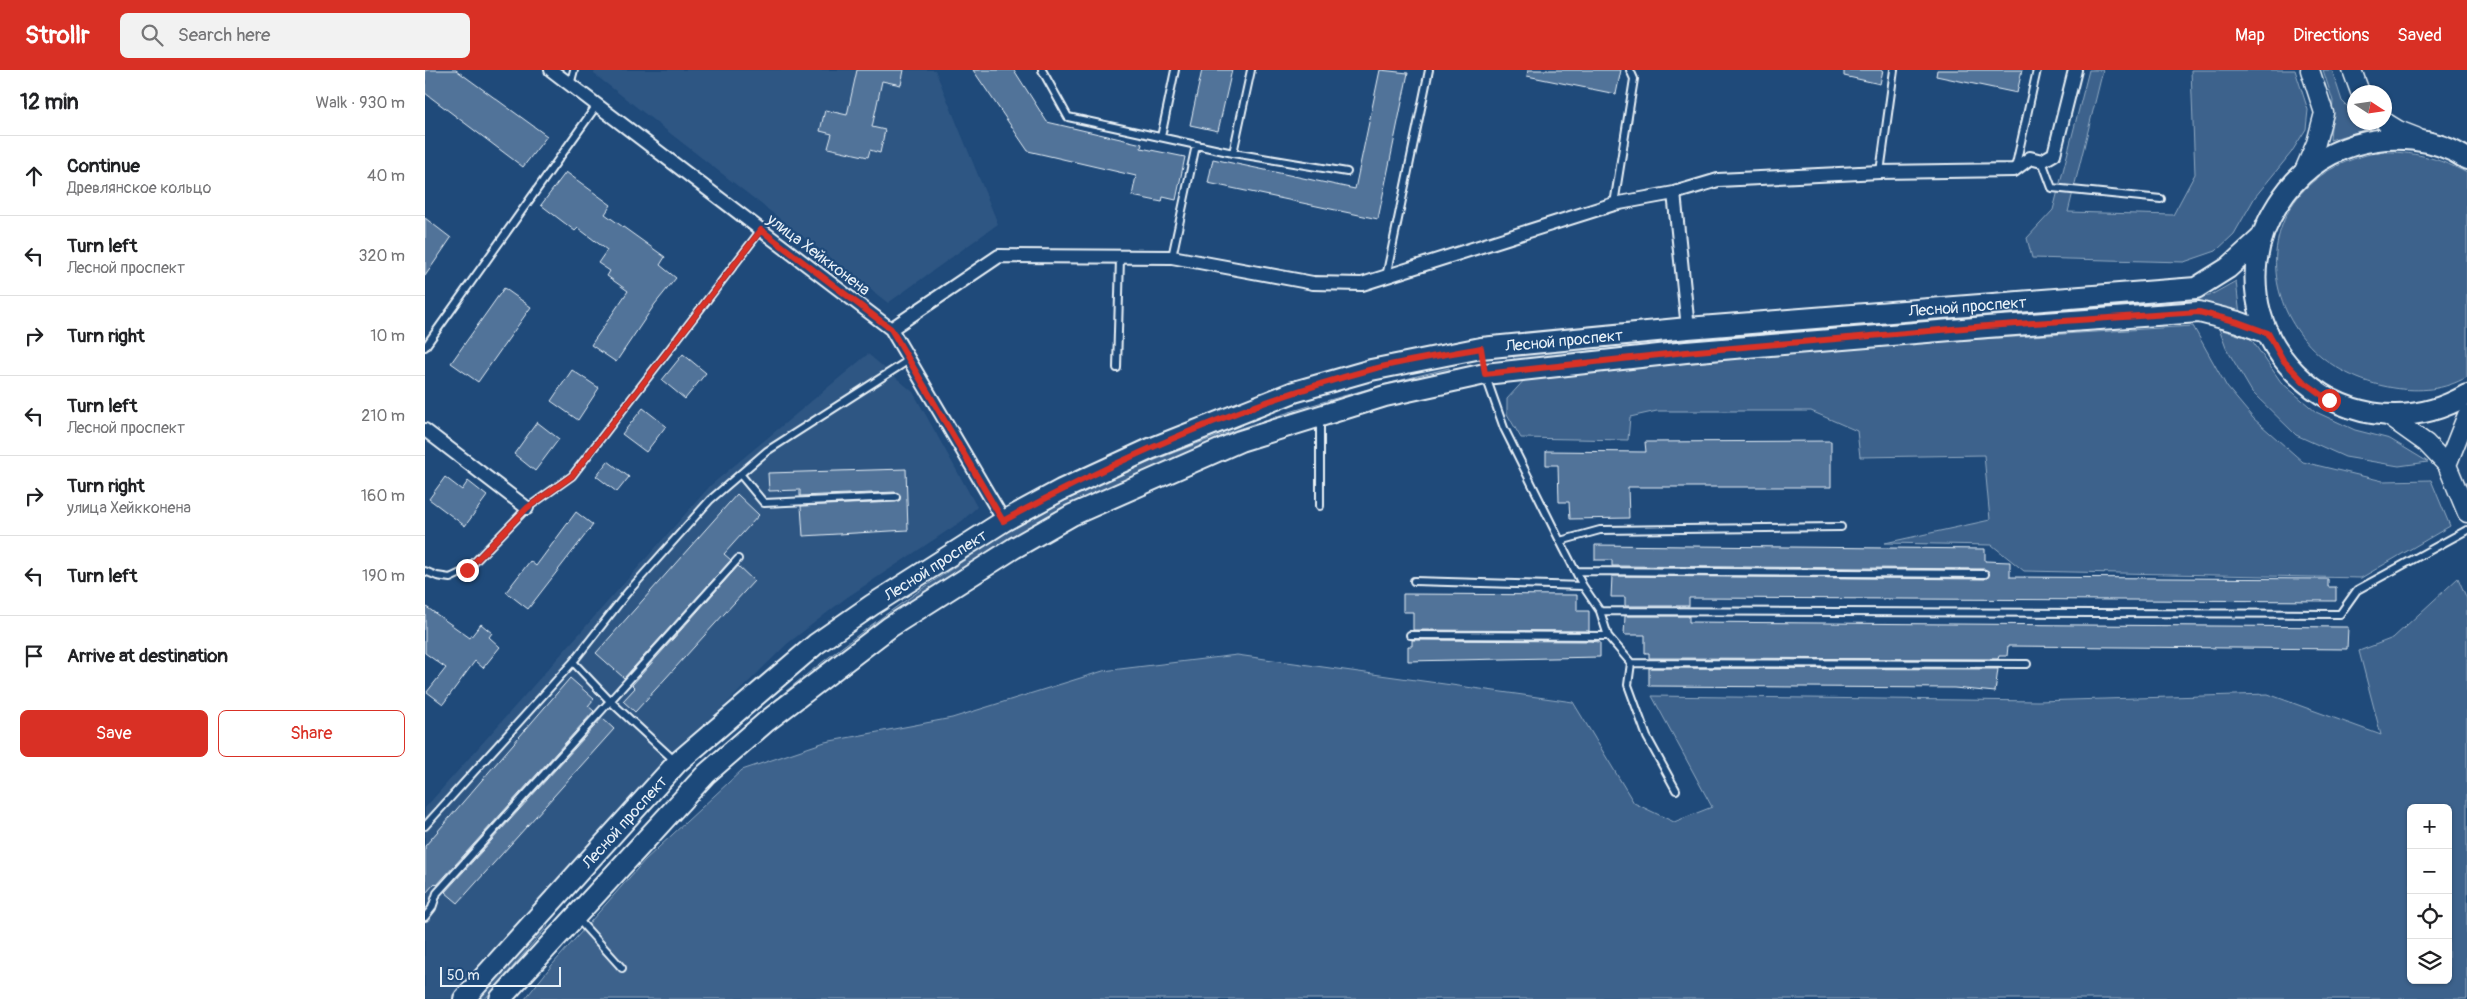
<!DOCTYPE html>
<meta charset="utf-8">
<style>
:root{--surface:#fff;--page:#f2f2f2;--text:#202124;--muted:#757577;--line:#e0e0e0;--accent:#d93025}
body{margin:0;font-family:Pangolin,sans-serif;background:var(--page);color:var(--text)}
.controls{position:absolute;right:15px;bottom:15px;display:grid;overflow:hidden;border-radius:8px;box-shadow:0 1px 4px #0004}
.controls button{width:45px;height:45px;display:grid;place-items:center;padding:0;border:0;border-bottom:1px solid var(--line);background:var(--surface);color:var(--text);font:25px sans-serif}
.compass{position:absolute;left:1922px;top:15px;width:45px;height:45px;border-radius:50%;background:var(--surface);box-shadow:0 1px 4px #0004;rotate:102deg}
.scale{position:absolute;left:15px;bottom:12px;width:121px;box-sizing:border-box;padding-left:5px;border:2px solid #e8f1f8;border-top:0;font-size:14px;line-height:18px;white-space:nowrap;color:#e8f1f8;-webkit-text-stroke:4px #1f4a7a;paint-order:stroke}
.stop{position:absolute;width:15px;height:15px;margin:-11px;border:4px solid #d93025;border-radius:50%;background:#fff}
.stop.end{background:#d93025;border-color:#fff;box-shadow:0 1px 5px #0008}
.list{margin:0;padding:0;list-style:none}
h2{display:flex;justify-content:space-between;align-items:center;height:65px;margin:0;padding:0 20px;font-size:21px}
h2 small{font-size:16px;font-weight:400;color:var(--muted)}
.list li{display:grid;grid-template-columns:32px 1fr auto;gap:15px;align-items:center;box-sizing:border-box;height:80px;padding:0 20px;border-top:1px solid var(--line)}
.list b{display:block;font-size:19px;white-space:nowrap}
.list p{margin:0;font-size:16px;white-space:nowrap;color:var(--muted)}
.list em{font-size:16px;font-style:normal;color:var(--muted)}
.actions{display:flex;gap:10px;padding:15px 20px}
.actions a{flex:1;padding:11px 0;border:1px solid var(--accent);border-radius:8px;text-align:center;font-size:18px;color:var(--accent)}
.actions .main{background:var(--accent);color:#fff}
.icon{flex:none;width:28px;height:28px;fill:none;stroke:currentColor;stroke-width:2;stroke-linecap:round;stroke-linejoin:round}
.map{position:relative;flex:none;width:2042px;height:929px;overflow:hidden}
header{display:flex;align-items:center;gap:30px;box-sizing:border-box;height:70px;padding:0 25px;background:var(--accent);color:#fff}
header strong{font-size:24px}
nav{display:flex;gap:28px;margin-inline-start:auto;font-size:18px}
.search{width:350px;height:45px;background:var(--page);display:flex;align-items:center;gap:12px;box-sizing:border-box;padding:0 18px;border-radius:8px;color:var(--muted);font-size:19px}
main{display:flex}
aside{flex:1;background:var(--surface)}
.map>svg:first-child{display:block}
.built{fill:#2e5683}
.green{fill:#3c628c;stroke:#92aac2;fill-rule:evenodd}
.building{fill:#517399;stroke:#e8f1f8}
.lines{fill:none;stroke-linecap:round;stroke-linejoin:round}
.lane-casing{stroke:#e8f1f8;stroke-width:10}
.street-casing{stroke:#e8f1f8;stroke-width:16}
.secondary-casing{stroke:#e8f1f8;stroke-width:21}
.primary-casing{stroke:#e8f1f8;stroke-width:24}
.lane{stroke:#1f4a7a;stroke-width:6}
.street{stroke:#1f4a7a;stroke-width:12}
.secondary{stroke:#1f4a7a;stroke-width:18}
.primary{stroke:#1f4a7a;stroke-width:20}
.route{stroke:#d93025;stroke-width:6}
.labels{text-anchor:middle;stroke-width:4.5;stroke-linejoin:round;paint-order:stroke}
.street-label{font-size:16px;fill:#e8f1f8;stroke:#1f4a7a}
</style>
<header>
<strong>Strollr</strong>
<div class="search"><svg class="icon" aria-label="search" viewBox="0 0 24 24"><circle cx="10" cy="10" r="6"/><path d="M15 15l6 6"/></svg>Search here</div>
<nav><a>Map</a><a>Directions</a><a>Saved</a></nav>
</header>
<main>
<aside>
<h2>12 min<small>Walk · 930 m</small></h2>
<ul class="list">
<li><svg class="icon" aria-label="ahead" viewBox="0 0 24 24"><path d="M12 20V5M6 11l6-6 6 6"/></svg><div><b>Continue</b><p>Древлянское кольцо</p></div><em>40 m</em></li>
<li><svg class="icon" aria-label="left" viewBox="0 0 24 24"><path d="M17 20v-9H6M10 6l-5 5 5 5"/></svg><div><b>Turn left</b><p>Лесной проспект</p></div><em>320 m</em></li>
<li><svg class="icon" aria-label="right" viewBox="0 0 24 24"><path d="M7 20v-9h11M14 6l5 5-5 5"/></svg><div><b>Turn right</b></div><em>10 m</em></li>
<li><svg class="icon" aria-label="left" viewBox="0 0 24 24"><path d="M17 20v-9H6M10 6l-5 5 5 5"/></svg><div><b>Turn left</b><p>Лесной проспект</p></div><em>210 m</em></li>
<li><svg class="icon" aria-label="right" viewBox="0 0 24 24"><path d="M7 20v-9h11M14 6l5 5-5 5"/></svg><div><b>Turn right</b><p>улица Хейкконена</p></div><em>160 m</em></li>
<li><svg class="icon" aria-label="left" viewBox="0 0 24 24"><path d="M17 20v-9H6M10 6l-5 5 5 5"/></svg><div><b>Turn left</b></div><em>190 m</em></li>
<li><svg class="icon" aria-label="arrive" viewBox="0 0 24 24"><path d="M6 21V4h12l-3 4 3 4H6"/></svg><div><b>Arrive at destination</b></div></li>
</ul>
<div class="actions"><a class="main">Save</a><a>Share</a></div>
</aside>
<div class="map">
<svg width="2042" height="929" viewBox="0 0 2042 929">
<rect width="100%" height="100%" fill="#1f4a7a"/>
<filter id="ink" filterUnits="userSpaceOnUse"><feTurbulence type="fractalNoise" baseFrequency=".02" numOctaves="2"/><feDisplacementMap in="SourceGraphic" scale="10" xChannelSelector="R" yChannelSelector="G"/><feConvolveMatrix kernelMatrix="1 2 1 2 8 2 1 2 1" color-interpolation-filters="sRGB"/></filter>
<g filter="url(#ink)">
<!-- built -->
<path class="built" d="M170 0H510L573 154 463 233 169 4Z
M443 284 488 322 552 437 537 451 421 528 362 574 223 711 32 929H0V738L286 415Z"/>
<!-- green -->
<path class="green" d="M1664 0H1678L1643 142 1748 145 1770 104 1766 0H1870L1883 40 1881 59 1866 83 1830 127 1809 164 1791 181 1759 192 1607 188 1602 168 1628 140Z
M1898 0H1907L1917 31 1929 43 1930 52 1940 53 1946 58 1905 70 1908 31Z
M1955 82C1987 81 2014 88 2042 103V307C2019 320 1995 322 1969 318 1826 296 1802 110 1955 82Z
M1811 211 1815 246 1091 293 1088 286 1249 268 1784 226Z
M1768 256 1802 317 1828 348 1878 392 1958 411 2006 410 2025 456 1936 508 1599 501 1567 475 1460 473 1565 450 1559 385 1435 387 1432 361 1386 341H1232L1205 347 1203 370 1096 368 1082 344V329L1102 307 1509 272Z
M1794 259 1826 269 1856 312 1891 342 1930 360 1965 369 2003 392 1974 396 1920 387 1871 365 1827 322 1801 278Z
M1024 298 1025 303 779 377 654 431 588 466 455 553 148 841 144 838C205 773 264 703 332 645 393 594 456 546 522 502 543 488 563 473 584 461 716 384 877 334 1024 298Z
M2033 508 2042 529V929H100L127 895 220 790 317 700 400 672 527 648 678 601 812 585 1148 632 1209 733 1249 752 1287 737 1227 626 1613 631 1843 624 1956 665 1934 581 1968 568ZM1986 738H2023V910H1986Z
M119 851 123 856 60 929H52Z"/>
<!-- building -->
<path class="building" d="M0 0H31L122 66 98 97 0 23Z
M432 0H479L476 15 457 11 447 57 460 60 455 83 445 80 443 87 403 78 407 64 395 61 400 40 422 45Z
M548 0H589L622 52 717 74 716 78 760 87 751 130 738 127 737 132 707 126 711 106 603 81Z
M777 0H807L793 61 765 55Z
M955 0 983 3 953 149 783 113 788 89 930 119Z
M1103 0H1196L1191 24 1102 6Z
M1419 0H1458L1455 14 1419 6Z
M1512 0H1597L1592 23 1511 6Z
M141 102 186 135 180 144 240 187 235 195 251 208 230 234 191 292 166 275 203 221 182 206 185 201 173 193 182 180 153 158 150 161 116 135Z
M0 148 26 168 0 206Z
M79 218 106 237 53 312 26 293Z
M258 284 281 303 260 329 237 310Z
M147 300 174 318 153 350 126 331Z
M218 338 241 356 221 382 197 364Z
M112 352 134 369 110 401 89 384Z
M1406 371V417H1203L1204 448 1145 449 1144 432H1134L1133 395H1121V381L1221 382 1220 372Z
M183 391 204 407 192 422 171 406Z
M481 399 483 460 378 466 376 436 471 432 475 430V425L471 422 375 426V420L344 421 343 403Z
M20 407 37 420 43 411 62 426 40 456 4 429Z
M312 424 334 445 299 484 306 490 199 608 171 583Z
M151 442 168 455 103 539 81 522 105 491 111 496Z
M1170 475 1560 479V491L1585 492V507L1903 509V517H1911V531L1264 528V536H1200V527H1186L1187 506 1560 509 1565 504 1560 499 1187 496V490H1170Z
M313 496 329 511 210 642 198 631 210 618 207 615Z
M978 524 1152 525V541H1164V561L988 560V542H978Z
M0 536 45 568 56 554 67 563 64 567 75 577 58 598 50 591 18 634 2 622 21 598 0 583Z
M1200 546H1264V552L1923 557 1922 579 1583 576 1582 586H1574L1573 589 1224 588V583H1220V565H1199Z
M987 570 1164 571 1175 572V587L983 591V576H987Z
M1224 598 1573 599 1570 622 1529 618 1224 616Z
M145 608 169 629 163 636 169 641 12 815 10 813 0 824V776Z
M177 648 189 659 33 833 20 822Z"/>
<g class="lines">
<defs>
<path id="lane" d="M617 0 643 47 808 83 922 102
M145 15 149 0
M736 67 750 0
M808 83 826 0
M1617 91 1627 118 1736 129
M1590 99 1612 0
M1455 102 1469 0
M1189 134 1209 9 1205 0
M747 187 771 75
M961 207 1004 0
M0 277 172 35
M692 298 695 188
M1061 307 1079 358 1135 471 1158 516 1175 541 1183 566 1206 593 1203 615 1222 667 1251 720
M895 350V436
M315 404 339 433 471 427
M1135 471 1175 460 1416 457
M0 501 12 506 25 508 42 500 102 438 147 406 336 160
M1151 501 1560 504
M989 511 1158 516
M1175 541 1915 544 1932 520 2042 460
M985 565 1183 566
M148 592 184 630 251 692
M1206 593 1602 594
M0 756 148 592 202 523 285 430 342 381 484 290
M0 847 7 838 12 823 313 489
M152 848 197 898"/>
<path id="street" d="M126 0 466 259 579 451
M1249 123 1263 258
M466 259 574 186 747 187 888 213 937 214 1189 134 1249 123 1293 110 1455 102 1589 100 1605 88 1617 91 1629 84 1650 0
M0 360 102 438"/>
<path id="secondary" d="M1927 0 1935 22
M1960 52 1973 60 1991 67
M1878 103 1891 73 1899 43 1885 0
M1963 346 2001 373 2022 395 2042 443
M2022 395 2042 345"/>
<g id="primary">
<path d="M2042 89C2010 67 1966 64 1929 75 1897 85 1871 105 1853 134 1775 257 1915 398 2042 325"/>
<path id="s1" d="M39 929 252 693 391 574 447 535 579 451 636 420 725 379 869 322 946 300 1056 278 1263 258 1771 218 1803 198 1837 167"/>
<path d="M75 929 281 704 342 651 465 557 589 478 647 445 815 371 960 326 1060 304 1261 282 1562 257 1774 242 1813 252 1843 263"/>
</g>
</defs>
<!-- lane casing -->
<use href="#lane" class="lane-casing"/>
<!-- street casing -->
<use href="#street" class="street-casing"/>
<!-- secondary casing -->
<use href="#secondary" class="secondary-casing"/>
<!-- primary casing -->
<use href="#primary" class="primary-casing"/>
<!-- lane -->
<use href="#lane" class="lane"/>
<!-- street -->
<use href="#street" class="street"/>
<!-- secondary -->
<use href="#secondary" class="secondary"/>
<!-- primary -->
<use href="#primary" class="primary"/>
</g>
</g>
<g class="lines" filter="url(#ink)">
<!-- route -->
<path class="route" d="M42 500 102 438 147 406 336 160 466 259 578 451C694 388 817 334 944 300 981 290 1019 285 1056 278L1060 304 1261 282 1562 256 1774 242 1813 252 1843 263 1858 290 1879 312 1904 330"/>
</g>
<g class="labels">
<!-- street labels -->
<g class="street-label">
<text transform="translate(394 184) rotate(37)" y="6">улица Хейкконена</text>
<text dy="6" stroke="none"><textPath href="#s1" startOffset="1724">Лесной проспект</textPath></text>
<text dy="6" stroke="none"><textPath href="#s1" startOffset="1319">Лесной проспект</textPath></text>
<text dy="6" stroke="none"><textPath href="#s1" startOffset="644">Лесной проспект</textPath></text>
<text dy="6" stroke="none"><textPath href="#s1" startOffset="239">Лесной проспект</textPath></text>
</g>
</g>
</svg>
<div class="controls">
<button>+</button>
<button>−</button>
<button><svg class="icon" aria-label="locate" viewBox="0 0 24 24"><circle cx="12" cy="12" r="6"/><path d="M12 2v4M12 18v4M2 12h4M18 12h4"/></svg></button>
<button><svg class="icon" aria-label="layers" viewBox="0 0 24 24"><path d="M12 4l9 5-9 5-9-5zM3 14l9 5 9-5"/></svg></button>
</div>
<svg class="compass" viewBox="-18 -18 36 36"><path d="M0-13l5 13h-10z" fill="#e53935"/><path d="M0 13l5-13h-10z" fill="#757577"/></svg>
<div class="scale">50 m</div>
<div class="stop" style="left:1904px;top:330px"></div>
<div class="stop end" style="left:42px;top:500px"></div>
</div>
</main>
